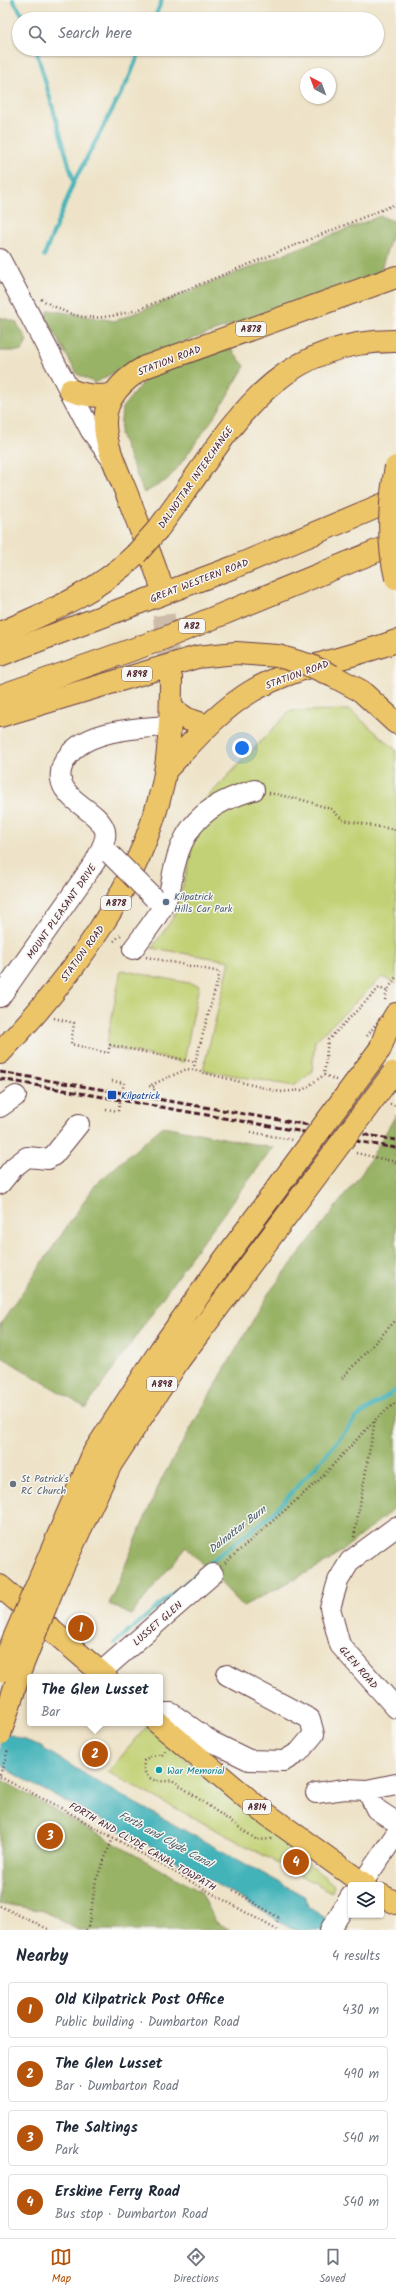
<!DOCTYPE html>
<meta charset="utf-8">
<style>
:root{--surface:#fff;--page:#f2f2f3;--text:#1f2937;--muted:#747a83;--line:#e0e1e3;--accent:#b45309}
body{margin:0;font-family:Kalam,sans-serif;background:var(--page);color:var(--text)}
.controls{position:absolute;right:12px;bottom:12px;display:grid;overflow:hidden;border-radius:4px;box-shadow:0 1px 3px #0004}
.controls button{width:36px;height:36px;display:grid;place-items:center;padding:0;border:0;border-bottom:1px solid var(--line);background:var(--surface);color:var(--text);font:20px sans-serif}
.compass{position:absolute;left:300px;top:68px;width:36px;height:36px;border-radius:50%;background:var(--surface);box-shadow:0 1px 3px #0004;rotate:319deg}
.you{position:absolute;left:242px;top:748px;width:14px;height:14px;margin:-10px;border:3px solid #fff;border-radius:50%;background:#1a73e8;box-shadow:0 0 0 6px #1a73e833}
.badge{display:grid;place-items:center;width:26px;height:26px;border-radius:50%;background:var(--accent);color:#fff;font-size:13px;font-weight:700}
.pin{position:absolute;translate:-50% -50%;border:2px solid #fff;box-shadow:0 1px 4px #0006}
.popup{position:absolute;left:27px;top:1674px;width:136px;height:52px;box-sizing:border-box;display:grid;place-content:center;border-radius:4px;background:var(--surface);filter:drop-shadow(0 1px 3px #0005);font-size:13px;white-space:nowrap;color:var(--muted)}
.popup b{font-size:15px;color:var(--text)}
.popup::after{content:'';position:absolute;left:50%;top:100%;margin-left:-8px;border:8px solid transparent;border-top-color:var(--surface)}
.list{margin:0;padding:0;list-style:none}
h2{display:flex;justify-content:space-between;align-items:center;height:52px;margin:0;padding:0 16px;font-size:17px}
h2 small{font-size:13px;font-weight:400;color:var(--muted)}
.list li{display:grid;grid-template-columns:26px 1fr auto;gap:12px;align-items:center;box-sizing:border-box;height:56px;margin:0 8px 8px;padding:0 8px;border:1px solid var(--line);border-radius:4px}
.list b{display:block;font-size:15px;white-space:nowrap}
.list p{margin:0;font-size:13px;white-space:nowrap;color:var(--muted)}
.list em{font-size:13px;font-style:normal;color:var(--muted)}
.icon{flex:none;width:22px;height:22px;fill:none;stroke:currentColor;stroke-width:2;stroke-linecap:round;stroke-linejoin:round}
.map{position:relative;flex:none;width:396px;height:1930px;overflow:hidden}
.search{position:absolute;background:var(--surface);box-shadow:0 1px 3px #0004;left:12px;right:12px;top:12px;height:44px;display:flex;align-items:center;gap:10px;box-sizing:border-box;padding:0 14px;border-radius:22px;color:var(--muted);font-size:15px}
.sheet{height:308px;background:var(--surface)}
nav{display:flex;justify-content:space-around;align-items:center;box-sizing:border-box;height:56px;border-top:1px solid var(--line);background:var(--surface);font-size:11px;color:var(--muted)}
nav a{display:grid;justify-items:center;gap:2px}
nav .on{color:var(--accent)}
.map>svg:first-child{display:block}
.green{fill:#c2d174;stroke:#867850}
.forest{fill:#99b366;stroke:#726948}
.water{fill:#43b3b9;stroke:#466972}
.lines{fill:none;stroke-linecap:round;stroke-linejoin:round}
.stream{stroke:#43b3b9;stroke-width:4}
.major-tunnel{stroke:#cdbca9;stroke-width:22;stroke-dasharray:22 11;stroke-linecap:butt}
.minor-casing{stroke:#633c43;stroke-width:22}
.major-casing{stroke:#633c43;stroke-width:24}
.highway-casing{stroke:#633c43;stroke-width:24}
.path{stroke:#633c43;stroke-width:2.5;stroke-dasharray:1 3;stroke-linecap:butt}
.minor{stroke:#fff;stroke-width:20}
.major{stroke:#edc569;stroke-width:22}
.highway{stroke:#edc569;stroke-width:22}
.rail{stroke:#4a1f2b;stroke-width:3;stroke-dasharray:6 3;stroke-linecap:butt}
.minor-bridge-casing{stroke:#633c43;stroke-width:22;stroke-linecap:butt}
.major-bridge-casing{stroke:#633c43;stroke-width:24;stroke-linecap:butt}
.highway-bridge-casing{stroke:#633c43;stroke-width:24;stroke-linecap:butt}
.path-bridge{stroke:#633c43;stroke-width:2.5;stroke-dasharray:1 3;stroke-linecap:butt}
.minor-bridge{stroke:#fff;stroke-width:20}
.major-bridge{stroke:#edc569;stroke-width:22}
.highway-bridge{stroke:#edc569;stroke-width:22}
.service-dot{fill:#5c6f8a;stroke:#f6f6f2;stroke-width:1.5}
.transit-dot{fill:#1a4fb4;stroke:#f6f6f2;stroke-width:1.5}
.worship-dot{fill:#6b7280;stroke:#f6f6f2;stroke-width:1.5}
.culture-dot{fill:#0f9aa8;stroke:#f6f6f2;stroke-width:1.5}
.labels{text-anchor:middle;stroke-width:3;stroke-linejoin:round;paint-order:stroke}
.shield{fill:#f6f6f2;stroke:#7e6067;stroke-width:1}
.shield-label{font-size:9px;font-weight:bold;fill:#4a1f2b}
.street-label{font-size:10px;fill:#4a1f2b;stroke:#f6f6f2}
.service-label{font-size:10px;fill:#4e5e75;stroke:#f6f6f2;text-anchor:start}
.transit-label{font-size:10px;fill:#164399;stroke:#f6f6f2;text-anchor:start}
.worship-label{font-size:10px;fill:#5b616d;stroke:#f6f6f2;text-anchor:start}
.culture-label{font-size:10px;fill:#0d838f;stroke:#f6f6f2;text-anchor:start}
.water-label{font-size:11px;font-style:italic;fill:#475a64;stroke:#f6f6f2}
</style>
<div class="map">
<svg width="396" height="1930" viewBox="0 0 396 1930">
<rect width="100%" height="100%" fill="#f6f6f2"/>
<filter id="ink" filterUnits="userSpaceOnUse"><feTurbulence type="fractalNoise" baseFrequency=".025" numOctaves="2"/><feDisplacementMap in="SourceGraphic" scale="8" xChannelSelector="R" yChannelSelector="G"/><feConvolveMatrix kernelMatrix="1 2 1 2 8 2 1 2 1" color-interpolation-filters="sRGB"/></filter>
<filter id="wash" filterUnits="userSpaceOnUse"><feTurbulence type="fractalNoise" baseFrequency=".012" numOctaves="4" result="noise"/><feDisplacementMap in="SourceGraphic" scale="16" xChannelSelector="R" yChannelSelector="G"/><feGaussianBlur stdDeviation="0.9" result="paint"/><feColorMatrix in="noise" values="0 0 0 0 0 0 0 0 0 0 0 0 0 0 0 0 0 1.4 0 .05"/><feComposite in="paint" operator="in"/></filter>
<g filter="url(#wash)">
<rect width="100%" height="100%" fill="#eee3c8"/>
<!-- green -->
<path class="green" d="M350 710 396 750V984L382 977 315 1041 312 1072 294 1086 203 1070 230 961 152 948 173 918 189 864 199 806 290 711Z
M121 970 199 985 184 1062 106 1047Z
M147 1726 334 1885 332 1892 108 1772Z"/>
<!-- forest -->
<path class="forest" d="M380 216 396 222 380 272 139 358 95 383 77 374 46 318 49 310 115 321Z
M0 317 16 322 27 340 22 351H0Z
M230 348 245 366 217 413 179 466 167 480 144 493 120 434 122 408 147 377Z
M396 1115V1507L329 1561 243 1606 186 1547 131 1615 109 1604 161 1480 268 1294 362 1173Z
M163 1126 273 1148 190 1258 86 1408 0 1356V1325L96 1184Z
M0 1779 201 1892 215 1921 230 1930H78L44 1911 0 1903Z"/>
<!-- water -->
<path class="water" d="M0 1731 36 1744 111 1790 306 1897 308 1907 345 1930H295L152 1847 29 1782 0 1765Z"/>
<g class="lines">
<!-- stream -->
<path class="stream" d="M13 0 25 19
M154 19 162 0
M36 49 74 182
M44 256 74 182 129 78 141 49
M115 1643 215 1558 270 1516 326 1455 357 1417 396 1390"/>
</g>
</g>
<g filter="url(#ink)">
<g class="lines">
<!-- major-tunnel -->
<path class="major-tunnel" d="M160 582 171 678"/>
<defs>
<path id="minor" d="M0 259 91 431 112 460
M133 949C146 931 162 913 169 892 172 884 172 874 175 865 185 821 212 802 254 790
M0 997 95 862C99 853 109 837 104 828 96 812 76 805 67 792 60 784 59 773 63 764 79 729 137 728 170 726
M0 1107 16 1096
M0 1184 14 1167 27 1157 48 1159 54 1155 79 1124
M396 1527 350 1561 338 1581 330 1608 340 1645 396 1708
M101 1672 213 1574
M160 1713H171L212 1742 249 1760 284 1761 299 1752 314 1734 310 1719 227 1675
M367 1790 376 1809 396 1822
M316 1793 345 1789 367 1790 396 1784
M361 1885 396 1834
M330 1930 351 1896"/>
<path id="major" d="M70 390C85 396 98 398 114 394
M160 582C151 555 140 528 130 502 110 449 79 405 145 367L396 277
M0 655 234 567 396 499
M0 696 157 641 396 543
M171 708 187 719 208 726
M165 771C192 743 218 711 252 691 296 665 349 659 396 641
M0 1053C72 977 139 889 163 784 170 750 171 713 171 678
M0 1586 106 1677
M158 1723 261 1810 365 1885
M381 1895 396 1903"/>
<path id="highway" d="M158 529C226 441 265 340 396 341
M0 633C49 612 98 592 136 554
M333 676 361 691 396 723
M0 716 197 657 236 653 278 656
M380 1049 388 1027 396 1014"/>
</defs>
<!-- minor casing -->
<use href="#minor" class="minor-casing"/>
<!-- major casing -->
<use href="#major" class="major-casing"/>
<!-- highway casing -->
<use href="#highway" class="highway-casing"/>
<!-- path -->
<path class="path" d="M41 299C78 322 96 321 137 310L396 204
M269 793 303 800 331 809 343 820 396 830
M114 941 122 934
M146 957 220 972 193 1070 280 1092 303 1090 324 1075
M385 1000 387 991 396 977
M54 1018 74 1023 71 1044 108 1053 110 1045 195 1062
M336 1080 324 1075 328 1040 379 988 387 991
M112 1081 124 1083
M154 1090 155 1087 149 1086 187 1069 193 1070
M390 1104 396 1106
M106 1109 118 1111
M251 1132 292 1140
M356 1153 396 1162
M342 1378 396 1320
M354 1537 375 1420
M225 1563 318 1481 375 1420 396 1402
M165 1751 162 1755 150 1756 144 1761C141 1779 157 1784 172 1780L257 1840 272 1839
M0 1775 8 1750
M0 1777 52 1803 277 1930
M233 1890 281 1919
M0 1906 50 1930
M277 1922 279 1918
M86 1930 88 1928 96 1880 113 1838"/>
<!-- minor -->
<use href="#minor" class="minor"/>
<!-- major -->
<use href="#major" class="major"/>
<!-- highway -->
<use href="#highway" class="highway"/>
<!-- rail -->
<path class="rail" d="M0 1072 396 1140
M0 1079 396 1148"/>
<defs>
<path id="minor-bridge" d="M110 854 154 898"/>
<path id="major-bridge" d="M396 467C389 504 387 541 396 578"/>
<path id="highway-bridge" d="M136 554 158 529
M278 656 309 665 333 676
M0 1671 94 1452 161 1349 221 1264 380 1049
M0 1734 20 1671 55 1583 111 1464 179 1360 393 1073"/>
</defs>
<!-- minor-bridge casing -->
<use href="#minor-bridge" class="minor-bridge-casing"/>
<!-- major-bridge casing -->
<use href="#major-bridge" class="major-bridge-casing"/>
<!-- highway-bridge casing -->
<use href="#highway-bridge" class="highway-bridge-casing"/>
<!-- path-bridge -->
<path class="path-bridge" d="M367 1036 382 1016
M118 1111 124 1083"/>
<!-- minor-bridge -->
<use href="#minor-bridge" class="minor-bridge"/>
<!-- major-bridge -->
<use href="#major-bridge" class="major-bridge"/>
<!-- highway-bridge -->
<use href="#highway-bridge" class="highway-bridge"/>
</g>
</g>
<!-- markers -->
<circle class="service-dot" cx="166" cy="902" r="4"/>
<rect class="transit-dot" x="107" y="1090" width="10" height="10" rx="2"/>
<circle class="worship-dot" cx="13" cy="1484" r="4"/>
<circle class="culture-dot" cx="159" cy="1770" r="4"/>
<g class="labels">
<!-- shield labels -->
<g class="shield">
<rect x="236" y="322" width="30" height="14" rx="3"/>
<rect x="179" y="619" width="26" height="14" rx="3"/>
<rect x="122" y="667" width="30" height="14" rx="3"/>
<rect x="101" y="896" width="30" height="14" rx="3"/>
<rect x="147" y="1377" width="30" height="14" rx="3"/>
<rect x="243" y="1800" width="28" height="14" rx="3"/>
</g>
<g class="shield-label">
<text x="251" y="332">A878</text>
<text x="192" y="629">A82</text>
<text x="137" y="677">A898</text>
<text x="116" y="906">A878</text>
<text x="162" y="1387">A898</text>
<text x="257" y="1810">A814</text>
</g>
<!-- street labels -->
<g class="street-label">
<text transform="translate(169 360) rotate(-21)" y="4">STATION ROAD</text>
<text transform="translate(195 477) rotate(-55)" y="4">DALNOTTAR INTERCHANGE</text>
<text transform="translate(199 580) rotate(-21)" y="4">GREAT WESTERN ROAD</text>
<text transform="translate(297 674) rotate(-20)" y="4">STATION ROAD</text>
<text transform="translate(61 911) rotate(-55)" y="4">MOUNT PLEASANT DRIVE</text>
<text transform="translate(82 953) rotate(-54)" y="4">STATION ROAD</text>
<text transform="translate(157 1623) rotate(-41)" y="4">LUSSET GLEN</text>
<text transform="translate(359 1667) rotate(49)" y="4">GLEN ROAD</text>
<text transform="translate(143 1846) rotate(30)" y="4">FORTH AND CLYDE CANAL TOWPATH</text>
</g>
<!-- service labels -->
<g class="service-label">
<text x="174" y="900">Kilpatrick<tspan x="174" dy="12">Hills Car Park</tspan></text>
</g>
<!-- transit labels -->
<g class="transit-label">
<text x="121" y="1099">Kilpatrick</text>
</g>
<!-- worship labels -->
<g class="worship-label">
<text x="21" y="1482">St Patrick's<tspan x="21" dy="12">RC Church</tspan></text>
</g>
<!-- culture labels -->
<g class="culture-label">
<text x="167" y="1774">War Memorial</text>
</g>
<!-- water labels -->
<g class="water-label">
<text transform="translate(237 1529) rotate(-38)" y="4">Dalnottar Burn</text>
<text transform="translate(166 1839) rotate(29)" y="4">Forth and Clyde Canal</text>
</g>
</g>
</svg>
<div class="controls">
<button><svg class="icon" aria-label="layers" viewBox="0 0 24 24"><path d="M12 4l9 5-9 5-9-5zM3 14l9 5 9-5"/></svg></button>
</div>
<svg class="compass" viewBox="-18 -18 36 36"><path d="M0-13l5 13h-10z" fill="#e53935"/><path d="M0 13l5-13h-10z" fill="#747a83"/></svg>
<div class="you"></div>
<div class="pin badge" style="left:81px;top:1628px">1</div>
<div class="pin badge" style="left:95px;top:1754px">2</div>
<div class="popup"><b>The Glen Lusset</b>Bar</div>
<div class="pin badge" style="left:50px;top:1836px">3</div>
<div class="pin badge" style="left:296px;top:1862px">4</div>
<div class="search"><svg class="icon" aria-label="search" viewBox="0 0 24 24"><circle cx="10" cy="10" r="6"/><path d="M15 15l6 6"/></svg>Search here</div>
</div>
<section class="sheet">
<h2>Nearby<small>4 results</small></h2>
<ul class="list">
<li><span class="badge">1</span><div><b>Old Kilpatrick Post Office</b><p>Public building · Dumbarton Road</p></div><em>430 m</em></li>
<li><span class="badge">2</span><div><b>The Glen Lusset</b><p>Bar · Dumbarton Road</p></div><em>490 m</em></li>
<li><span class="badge">3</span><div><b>The Saltings</b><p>Park</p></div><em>540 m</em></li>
<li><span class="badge">4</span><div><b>Erskine Ferry Road</b><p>Bus stop · Dumbarton Road</p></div><em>540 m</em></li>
</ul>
</section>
<nav>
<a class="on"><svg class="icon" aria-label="map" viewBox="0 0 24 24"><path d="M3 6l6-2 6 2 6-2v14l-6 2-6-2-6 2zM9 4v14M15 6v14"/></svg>Map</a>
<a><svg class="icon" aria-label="directions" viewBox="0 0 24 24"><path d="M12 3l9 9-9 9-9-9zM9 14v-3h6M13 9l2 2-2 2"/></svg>Directions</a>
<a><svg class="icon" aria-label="saved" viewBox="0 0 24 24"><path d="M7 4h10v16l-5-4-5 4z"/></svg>Saved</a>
</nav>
